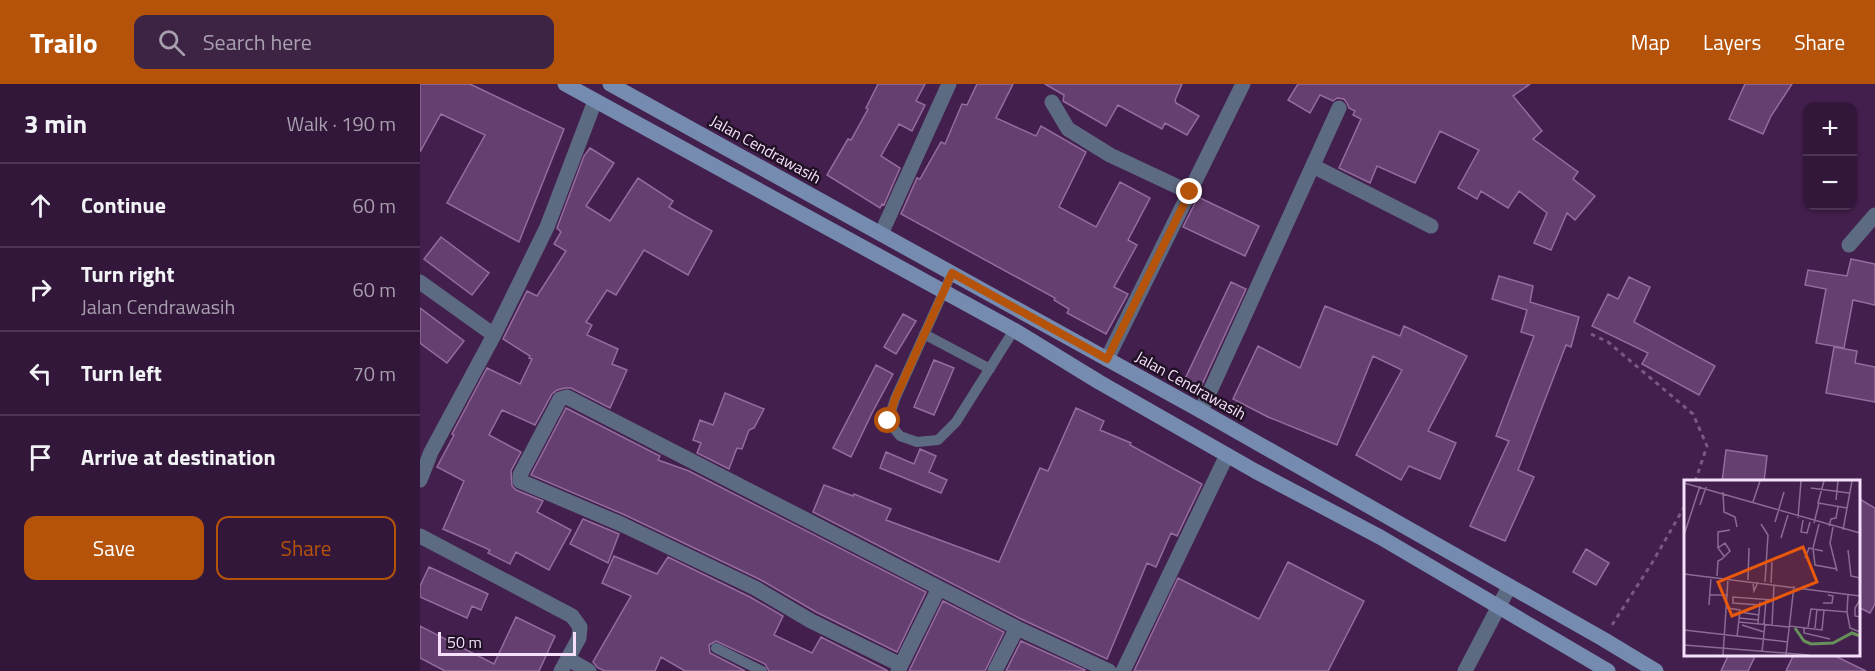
<!DOCTYPE html>
<meta charset="utf-8">
<style>
:root{--surface:#32173a;--page:#3d2445;--text:#f1f3f6;--muted:#a89faf;--line:#4d3654;--accent:#b45309}
body{margin:0;font-family:"Titillium Web",sans-serif;background:var(--page);color:var(--text)}
.controls{position:absolute;right:18px;top:18px;display:grid;overflow:hidden;border-radius:12px;box-shadow:0 2px 4px #0004}
.controls button{width:54px;height:54px;display:grid;place-items:center;padding:0;border:0;border-bottom:2px solid var(--line);background:var(--surface);color:var(--text);font:30px sans-serif}
.scale{position:absolute;left:18px;bottom:15px;width:138px;box-sizing:border-box;padding-left:6px;border:3px solid #f5dffb;border-top:0;font-size:16px;line-height:21px;white-space:nowrap;color:#f5dffb;-webkit-text-stroke:4px #211125;paint-order:stroke}
.stop{position:absolute;width:18px;height:18px;margin:-14px;border:4px solid #b45309;border-radius:50%;background:#fff}
.stop.end{background:#b45309;border-color:#fff;box-shadow:0 2px 6px #0008}
.list{margin:0;padding:0;list-style:none}
h2{display:flex;justify-content:space-between;align-items:center;height:78px;margin:0;padding:0 24px;font-size:26px}
h2 small{font-size:20px;font-weight:400;color:var(--muted)}
.list li{display:grid;grid-template-columns:39px 1fr auto;gap:18px;align-items:center;box-sizing:border-box;height:84px;padding:0 24px;border-top:2px solid var(--line)}
.list b{display:block;font-size:22px;white-space:nowrap}
.list p{margin:0;font-size:20px;white-space:nowrap;color:var(--muted)}
.list em{font-size:20px;font-style:normal;color:var(--muted)}
.actions{display:flex;gap:12px;padding:18px 24px}
.actions a{flex:1;padding:14px 0;border:2px solid var(--accent);border-radius:12px;text-align:center;font-size:21px;color:var(--accent)}
.actions .main{background:var(--accent);color:#fff}
.icon{flex:none;width:33px;height:33px;fill:none;stroke:currentColor;stroke-width:2;stroke-linecap:round;stroke-linejoin:round}
.map{position:relative;flex:none;width:1455px;height:587px;overflow:hidden}
header{display:flex;align-items:center;gap:36px;box-sizing:border-box;height:84px;padding:0 30px;background:var(--accent);color:#fff}
header strong{font-size:28px}
nav{display:flex;gap:33px;margin-inline-start:auto;font-size:21px}
.search{width:420px;height:54px;background:var(--page);display:flex;align-items:center;gap:15px;box-sizing:border-box;padding:0 21px;border-radius:12px;color:var(--muted);font-size:22px}
main{display:flex}
aside{flex:1;background:var(--surface)}
.map>svg:first-child{display:block}
.building{fill:#653f6f;stroke:#946c9f;stroke-width:1.5}
.lines{fill:none;stroke-linecap:round;stroke-linejoin:round}
.path{stroke:#795981;stroke-width:3;stroke-dasharray:4.5 4.5;stroke-linecap:butt}
.service{stroke:#5d6b82;stroke-width:10}
.minor{stroke:#5d6b82;stroke-width:15}
.tertiary{stroke:#5d6b82;stroke-width:15}
.secondary{stroke:#758cb0;stroke-width:15}
.route{stroke:#b45309;stroke-width:8}
.labels{text-anchor:middle;stroke-width:5;stroke-linejoin:round;paint-order:stroke}
.street-label{font-size:16px;fill:#f5dffb;stroke:#211125}
.inset-river{fill:none;stroke:#67905b;stroke-width:3}
.inset-road{fill:none;stroke:#8a6c93;stroke-width:1.5}
.view{fill:#e8590c;fill-opacity:0.15;stroke:#e8590c;stroke-width:3}
.inset-edge{fill:none;stroke:#f5dffb;stroke-width:3}
</style>
<header>
<strong>Trailo</strong>
<div class="search"><svg class="icon" aria-label="search" viewBox="0 0 24 24"><circle cx="10" cy="10" r="6"/><path d="M15 15l6 6"/></svg>Search here</div>
<nav><a>Map</a><a>Layers</a><a>Share</a></nav>
</header>
<main>
<aside>
<h2>3 min<small>Walk · 190 m</small></h2>
<ul class="list">
<li><svg class="icon" aria-label="ahead" viewBox="0 0 24 24"><path d="M12 20V5M6 11l6-6 6 6"/></svg><div><b>Continue</b></div><em>60 m</em></li>
<li><svg class="icon" aria-label="right" viewBox="0 0 24 24"><path d="M7 20v-9h11M14 6l5 5-5 5"/></svg><div><b>Turn right</b><p>Jalan Cendrawasih</p></div><em>60 m</em></li>
<li><svg class="icon" aria-label="left" viewBox="0 0 24 24"><path d="M17 20v-9H6M10 6l-5 5 5 5"/></svg><div><b>Turn left</b></div><em>70 m</em></li>
<li><svg class="icon" aria-label="arrive" viewBox="0 0 24 24"><path d="M6 21V4h12l-3 4 3 4H6"/></svg><div><b>Arrive at destination</b></div></li>
</ul>
<div class="actions"><a class="main">Save</a><a>Share</a></div>
</aside>
<div class="map">
<svg width="1455" height="587" viewBox="0 0 1455 587">
<rect width="100%" height="100%" fill="#431f4d"/>
<!-- building -->
<path class="building" d="M0 0H50L144 45 99 158 27 119 65 51 21 30 0 68Z
M458 0H505L496 17 505 21 492 47 479 40 461 72 480 84 464 121 462 120 460 124 407 91 428 55 431 56 448 25 446 24Z
M557 0H593L576 34 616 52 621 42 666 68 639 123 676 143 700 98 730 114 708 156 717 161 694 203 708 210 686 250 647 229 649 225 634 216 635 214 481 130 497 94 500 95 521 58 525 60 542 20 547 21Z
M625 0H762L755 16 756 19 779 32 767 51 745 39 742 45 698 21 686 42 643 17 644 11Z
M878 0H1110L1093 12 1122 47 1113 55 1158 88 1153 95 1175 112 1155 136 1147 129 1131 166 1114 159 1127 129 1099 107 1088 124 1061 107 1057 115 1038 104 1059 66 1020 47 995 99 957 82 950 99 919 84 941 35 933 31 935 27 929 24 927 19 924 15 917 14 913 17 900 11 890 29 868 16Z
M1325 0H1372L1351 32 1343 50 1309 35Z
M170 64 194 79 166 122 190 137 218 94 253 117 249 123 292 147 268 191 224 166 196 211 187 206 166 238 172 241 167 251 198 265 192 280 207 286 190 324 151 304H145L137 306 132 310 115 341 82 326 69 351 101 368 91 387 92 402 96 406 123 417 117 428 151 446 129 486 96 468 90 480 68 469 70 466 23 445 44 397 17 383 34 351 32 350 67 284 100 300 112 275 109 274 110 272 83 255 107 207 117 212 146 167 134 160 141 148 137 144 164 72Z
M778 113 839 142 825 172 763 143Z
M21 153 69 189 52 211 4 175Z
M1431 175 1455 180V221L1433 216 1424 264 1396 259 1406 205 1385 201 1388 186 1427 192Z
M1079 192 1113 202 1110 218 1159 233 1151 263 1146 261 1098 386 1114 393 1085 457 1050 442 1089 357 1076 352 1114 252 1101 248 1107 226 1072 215Z
M1209 193 1230 203 1214 238 1295 282 1279 311 1222 280 1228 269 1172 242 1188 210 1198 215Z
M811 198 826 205 780 305 764 297Z
M905 222 980 252 984 242 1047 272 1008 347 1036 359 1020 395 989 382 981 396 936 371 982 286 953 272 917 361 848 333 813 315 838 262 880 284Z
M0 224 44 257 27 279 0 259Z
M483 230 496 237 476 270 464 263Z
M1414 263 1437 267 1435 279 1455 283V318L1406 309Z
M514 276 534 284 514 331 494 323Z
M456 281 473 290 452 329 431 373 413 364Z
M305 309 344 325 334 344 329 346 322 365 317 364 309 385 277 369 281 359 273 356 280 336 293 341Z
M146 324 240 372 238 376 269 387 506 508 477 568 396 528 339 495 205 431 111 391Z
M656 324 684 337 680 346 711 359 710 361 782 400 757 452 751 449 736 483 727 479 687 575 601 535 393 428 404 401 433 412 434 410 471 425 466 436 579 478 620 384 628 387Z
M500 365 516 372 509 388 527 396 521 409 460 384 466 368 494 380Z
M1306 366 1347 372 1344 398H1302Z
M1438 414 1455 424V520L1450 529 1438 523Z
M163 435 199 450 188 479 150 460Z
M1166 465 1189 479 1176 501 1153 488Z
M194 472 237 490 248 473 330 513 363 532 354 551 392 569 401 553 468 587H349L345 580 296 557 289 561 290 569 325 587H265L241 573 235 587H185L178 584 173 578 211 512 182 499Z
M868 478 944 517 908 587H714L758 494 839 535Z
M9 483 68 510 61 526 52 522 47 534 0 513V502Z
M523 517 584 548 565 587H489Z
M96 533 135 552 119 587H25L0 574V542L74 580Z
M601 557 665 586 664 587H586Z
M1309 570H1336L1328 587H1301Z
M1374 570H1411L1446 587H1366Z"/>
<g class="lines">
<!-- path -->
<path class="path" d="M1171 250 1188 258 1273 330 1287 362 1275 398
M1192 541 1232 479 1266 420"/>
<!-- service -->
<path class="service" d="M532 189 475 315 468 337 480 352 497 358 518 356 536 338 594 246
M504 250 570 285
M296 564 342 587"/>
<!-- minor -->
<path class="minor" d="M632 18 648 45 690 71 769 108
M893 82 1011 142
M461 150 529 0
M1429 161 1455 131
M0 198 74 251
M687 275 823 0
M781 327 919 24
M0 396 11 368 74 251 127 143 175 17
M0 452 152 532 160 543 159 554 141 587
M148 575 169 587
M481 581 391 537 335 504 201 440 100 397V391L140 315 147 313 597 544 689 587
M478 587 519 504
M575 587 597 544
M703 587 807 371"/>
<!-- tertiary -->
<path class="tertiary" d="M1045 587 1089 503"/>
<!-- secondary -->
<path class="secondary" d="M145 0 594 246 679 298 835 387 960 453 1188 587
M190 0 781 327 1183 555 1236 587"/>
</g>
<g class="lines">
<!-- route -->
<path class="route" d="M468 337 475 315 532 189 687 275 770 108"/>
</g>
<g class="labels">
<!-- street labels -->
<g class="street-label">
<text transform="translate(346 65) rotate(29)" y="6">Jalan Cendrawasih</text>
<text transform="translate(771 301) rotate(29)" y="6">Jalan Cendrawasih</text>
</g>
</g>
<!-- overview -->
<g transform="translate(1264 396)">
<rect width="176" height="176" fill="#431f4d"/>
<path class="inset-river" d="M111 148 120 161 127 164 149 163 168 153 176 156"/>
<path class="inset-road" d="M140 1 134 23 163 28M0 3 176 53M127 8 165 13M39 12 40 32 51 37 53 47M152 20 154 1M69 22 76 1M16 25 22 7M114 38 117 1M119 40 117 52 123 53 126 42M91 42 100 12M130 43 135 23M77 44 84 55 81 102M135 44 129 68 131 85 153 89M145 46 147 39 152 38 154 27M149 47 146 63 153 91M159 50 168 1M0 55 16 6M97 58 104 35M34 68V52L46 50M164 70 167 96 176 98M121 78 125 68 139 71M0 94 176 116M33 96 34 81 38 79 46 71 41 63 34 68 40 76M64 100 65 68M69 102 70 111 74 102M87 103 88 82M25 115H44M176 120 171 128V136L176 137M139 123H148L149 116 144 115M25 125 27 97M76 125 49 123V117L89 120M43 128 56 130 53 157M56 132 75 135M163 132 166 148 176 152M55 138 74 140M55 142 105 147M74 143 76 122M80 144 82 120M58 145 80 152M88 145 90 105M105 146 138 150 140 130 163 132 164 115M120 147V153L146 159M124 147 127 129 140 130M131 148 133 129M0 150 104 162M0 165 125 175M78 172 81 144M39 175 44 99M102 175 110 106"/>
<path class="view" d="M119 67 133 102 48 136 34 102Z"/>
<rect width="176" height="176" class="inset-edge"/>
</g>
</svg>
<div class="controls">
<button>+</button>
<button>−</button>
</div>
<div class="scale">50 m</div>
<div class="stop" style="left:468px;top:337px"></div>
<div class="stop end" style="left:770px;top:108px"></div>
</div>
</main>
